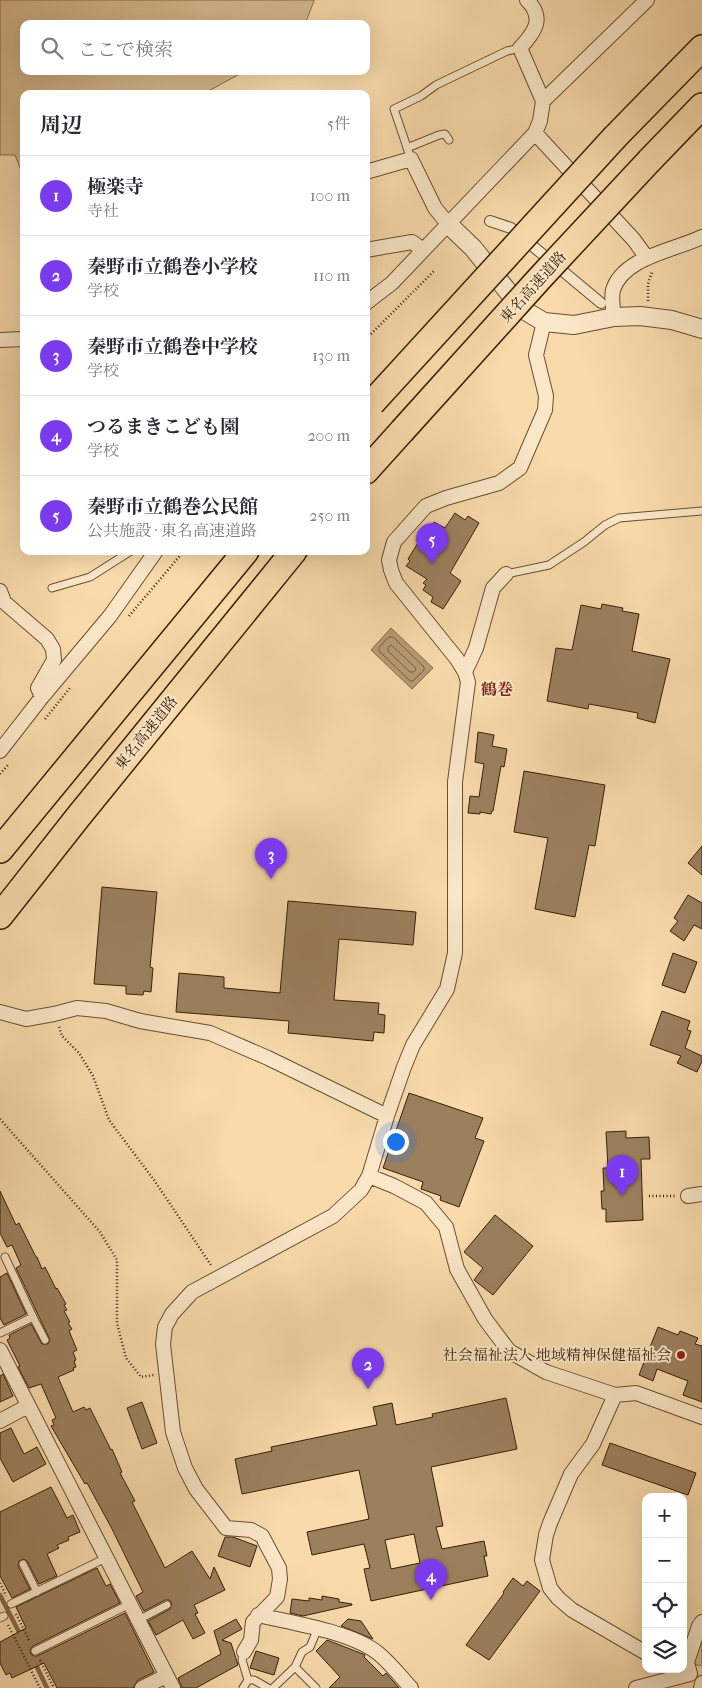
<!DOCTYPE html>
<html lang="ja">
<meta charset="utf-8">
<style>
:root{--surface:#fff;--page:#f2f2f3;--text:#2b2b33;--muted:#7c7c81;--line:#e1e1e2;--accent:#7c3aed}
body{margin:0;font-family:"IM FELL French Canon","Noto Serif JP",serif;background:var(--page);color:var(--text)}
.controls{position:absolute;right:15px;bottom:15px;display:grid;overflow:hidden;border-radius:10px;box-shadow:0 5px 20px #0002}
.controls button{width:45px;height:45px;display:grid;place-items:center;padding:0;border:0;border-bottom:1px solid var(--line);background:var(--surface);color:var(--text);font:25px sans-serif}
.you{position:absolute;left:395px;top:1141px;width:18px;height:18px;margin:-12px;border:4px solid #fff;border-radius:50%;background:#1a73e8;box-shadow:0 0 0 8px #1a73e833}
.badge{display:grid;place-items:center;width:32px;height:32px;border-radius:50%;background:var(--accent);color:#fff;font-size:16px;font-weight:700}
.pin{position:absolute;translate:-50% -41px;filter:drop-shadow(0 1px 2px #0008)}
.pin::after{content:'';position:absolute;top:26px;width:18px;height:15px;background:inherit;clip-path:polygon(0 0,100% 0,50% 100%)}
.list{margin:0;padding:0;list-style:none}
h2{display:flex;justify-content:space-between;align-items:center;height:65px;margin:0;padding:0 20px;font-size:21px}
h2 small{font-size:16px;font-weight:400;color:var(--muted)}
.list li{display:grid;grid-template-columns:32px 1fr auto;gap:15px;align-items:center;box-sizing:border-box;height:80px;padding:0 20px;border-top:1px solid var(--line)}
.list b{display:block;font-size:19px;white-space:nowrap}
.list p{margin:0;font-size:16px;white-space:nowrap;color:var(--muted)}
.list em{font-size:16px;font-style:normal;color:var(--muted)}
.icon{flex:none;width:28px;height:28px;fill:none;stroke:currentColor;stroke-width:2;stroke-linecap:round;stroke-linejoin:round}
.map{position:relative;flex:none;width:702px;height:1688px;overflow:hidden}
.search{position:absolute;background:var(--surface);box-shadow:0 5px 20px #0002;left:20px;top:20px;width:350px;height:55px;display:flex;align-items:center;gap:12px;box-sizing:border-box;padding:0 18px;border-radius:10px;color:var(--muted);font-size:19px}
.panel{position:absolute;background:var(--surface);box-shadow:0 5px 20px #0002;left:20px;top:90px;width:350px;height:465px;border-radius:10px}
.map>svg:first-child{display:block}
.green{fill:#d7ba90;stroke:#886c4d}
.water{fill:#b79a74;stroke:#84694a}
.lines{fill:none;stroke-linecap:round;stroke-linejoin:round}
.shore{stroke:#785c3f;stroke-width:1}
.stream{stroke:#84694a;stroke-width:4.5}
.building{fill:#9c805e;stroke:#381f0a;fill-rule:evenodd}
.service-casing{stroke:#684e32;stroke-width:9}
.pedestrian-casing{stroke:#684e32;stroke-width:12}
.minor-casing{stroke:#684e32;stroke-width:16}
.tertiary-casing{stroke:#684e32;stroke-width:20}
.motorway-casing{stroke:#381f0a;stroke-width:28}
.path{stroke:#381f0a;stroke-width:2.5;stroke-dasharray:1 2.5;stroke-linecap:butt}
.service{stroke:#fae7c8;stroke-width:7}
.pedestrian{stroke:#fae7c8;stroke-width:10}
.minor{stroke:#fae7c8;stroke-width:14}
.tertiary{stroke:#fae7c8;stroke-width:18}
.motorway{stroke:#f8daab;stroke-width:25}
.motorway-bridge-casing{stroke:#381f0a;stroke-width:28;stroke-linecap:butt}
.motorway-bridge{stroke:#f8daab;stroke-width:25}
.poi-dot{fill:#8f2418;stroke:#fae7c8;stroke-width:2}
.labels{text-anchor:middle;stroke-width:4;stroke-linejoin:round;paint-order:stroke}
.street-label{font-size:15px;fill:#381f0a;stroke:#fae7c8}
.poi-label{font-size:15px;fill:#381f0a;stroke:#fae7c8;text-anchor:end}
.neighbourhood-label{font-size:16px;font-weight:bold;fill:#7a1f14;stroke:#fae7c8}
</style>
<div class="map">
<svg width="702" height="1688" viewBox="0 0 702 1688">
<rect width="100%" height="100%" fill="#f8daab"/>
<filter id="stains"><feTurbulence type="fractalNoise" baseFrequency=".004" numOctaves="4"/><feColorMatrix values="0 0 0 0 .2 0 0 0 0 .09 0 0 0 0 .02 0 0 0 .5 -.17"/></filter>
<radialGradient id="worn" r=".72"><stop offset=".6" stop-color="#630" stop-opacity="0"/><stop offset="1" stop-color="#630" stop-opacity=".3"/></radialGradient>
<!-- green -->
<path class="green" d="M0 0H314V1L305 24H24V71H245L203 94H24L23 175 15 155H0Z
M702 1642V1666L693 1664Z"/>
<!-- water -->
<path class="water" d="M391 628 433 668 412 689 371 650Z"/>
<g class="lines">
<!-- shore -->
<path class="shore" d="M389 637H393L424 667V670L413 681H410L379 651V648Z
M391 645 415 667 416 669 414 672H410L388 651V648Z"/>
<!-- stream -->
<path class="stream" d="M0 1595 21 1636
M35 1663 47 1688"/>
</g>
<!-- building -->
<path class="building" d="M455 513 465 520 468 516 479 523 450 573 461 581 443 609 431 602 433 597 423 590 426 585 423 583 427 579 406 566 410 561 408 559 424 533 426 534 434 522 445 528Z
M602 604 623 608 622 611 639 614 632 651 670 659 655 723 637 718 638 713 589 704 588 709 547 701 556 648 572 650 581 605 601 609Z
M478 732 494 735 492 746 507 749 504 767 501 766 493 811H492L491 814 480 812V814L468 813 470 796 479 797 484 764 475 762Z
M524 771 605 785 595 846 589 845 575 917 535 909 548 838 514 832Z
M702 846V875L688 863Z
M102 887 157 892 150 967 153 968 151 992 144 991 143 995 126 994V986L94 984Z
M688 895 702 903V929L694 925 684 941 670 931 678 921 674 918Z
M288 901 416 912 413 945 339 939 334 1000 379 1003 378 1014 385 1015 384 1033 374 1032 373 1041 288 1033 289 1021 176 1012 179 973 224 977V988L280 993Z
M673 953 697 962 685 993 662 985Z
M662 1011 690 1021 687 1030 691 1031 685 1048 702 1056V1061L697 1072 677 1063 681 1056 650 1045Z
M409 1093 483 1118 475 1138 484 1141 459 1207 440 1200 441 1196 421 1189 423 1182 383 1168Z
M626 1131V1138L649 1137 650 1159H641L643 1220 606 1222V1209H602L601 1191H604L603 1168H608L606 1132Z
M0 1191 16 1225 19 1223 36 1257H37L42 1269 45 1267 56 1289 57 1288 66 1304 64 1305 67 1310 64 1311 70 1322 68 1323 72 1329 69 1331 77 1350 73 1352 76 1360 74 1361 76 1367 73 1368 74 1370 58 1377 73 1412 84 1407 86 1410 90 1408 111 1450 112 1449 122 1472 120 1473 135 1501 132 1502 165 1568 192 1551 210 1579 214 1567 225 1590 194 1605 198 1613 195 1614 205 1633 193 1639 183 1620 156 1635 148 1621 170 1609 172 1603 169 1600H165L144 1611 136 1596 143 1592 111 1527 87 1483 85 1484 51 1426 54 1425 52 1420 56 1418 41 1384 29 1388 18 1367 20 1366 7 1340 10 1338 9 1335 31 1324 42 1344H48L50 1340 16 1268 21 1265 12 1245 7 1247 0 1233Z
M495 1215 533 1246 493 1295 474 1280 483 1268 464 1252Z
M7 1273 26 1314 4 1325 0 1318V1277Z
M658 1327 678 1335 680 1331 698 1338 695 1344 702 1346V1402L683 1395 688 1381 657 1369 653 1381 639 1375Z
M3 1374 13 1396 0 1402V1376Z
M506 1398 517 1449 431 1467 443 1526 436 1527 442 1549 484 1541 487 1556H484L488 1576 371 1601 364 1569 370 1568 364 1544 312 1555 307 1532 369 1519 359 1470 242 1494 235 1459 272 1451 271 1447 377 1425 373 1407 392 1403 396 1425 433 1417 432 1414ZM414 1534 420 1563 391 1569 385 1540Z
M142 1402 157 1443 142 1449 127 1408Z
M11 1428 24 1454 37 1447 46 1464 13 1482 0 1458V1433Z
M610 1443 696 1473 688 1495 602 1465Z
M51 1487 67 1518 73 1515 80 1532 68 1537 69 1540 57 1545 59 1548 47 1554 57 1576 39 1584 27 1561 24 1559 19 1561 18 1566 30 1589 12 1598 0 1576V1512Z
M225 1537H233L257 1546 250 1567 218 1556Z
M97 1568 106 1586 110 1584 120 1603 33 1646 30 1650 31 1654 34 1656H37L125 1613 154 1672 138 1680 133 1688H57L44 1663 12 1678 10 1673 6 1675 0 1663V1642L26 1628 16 1607Z
M513 1578 523 1586 527 1581 540 1591 489 1660 466 1645 504 1593 503 1592Z
M322 1596 339 1599V1602L352 1604V1605L303 1616 290 1613 292 1599 309 1601V1598L322 1600Z
M236 1619 242 1629 222 1640 231 1643 238 1665 196 1688H182L178 1678 221 1654 214 1631Z
M348 1619 361 1621 373 1639 341 1626Z
M327 1640 363 1654 365 1655 364 1657 383 1676 386 1673 399 1688H329L340 1677 316 1651Z
M256 1651 279 1658 274 1675 250 1668Z"/>
<g class="lines">
<defs>
<path id="service" d="M407 148 439 135 445 134 449 140
M411 159 394 109 421 96 436 85 507 51 520 48
M506 574 549 565 584 542 605 525 619 518 702 511
M52 588 90 577 131 551
M33 1317 45 1340
M0 1333 33 1317 5 1257
M23 1564 37 1592
M11 1604 106 1558
M0 1618 4 1616
M138 1620 167 1605
M35 1651 130 1604
M244 1652 242 1660 248 1680
M295 1667 316 1688
M248 1680H254L268 1688
M243 1688 248 1680
M273 1688 295 1667 302 1652 310 1647 318 1628"/>
<path id="pedestrian" d="M490 221 511 228 601 303"/>
<path id="minor" d="M543 101 647 0
M535 133 634 240 647 258
M366 172 411 159 435 208 448 224
M366 250 412 242 423 250
M366 303 392 283 535 133 540 121 543 101 520 48C535 32 545 18 527 0
M614 317C613 309 611 298 613 290 623 257 676 250 702 237
M0 340 24 339
M0 591 4 602 47 639 53 649 54 660 38 688 42 697
M465 672 476 648 493 588 506 574
M0 751 42 697 110 616 156 551
M0 1012 26 1019 54 1014 77 1008 106 1011 140 1021 210 1033 268 1058 387 1116
M369 1176 394 1186 426 1203 446 1227 457 1269 485 1319 509 1351 546 1372 615 1395 636 1393 702 1417
M688 1196 702 1194
M0 1350 173 1688
M615 1395 593 1444 571 1474 550 1523 546 1535 542 1560 550 1588 558 1598 572 1610 646 1653
M0 1421 28 1406
M258 1615C292 1623 353 1632 379 1654 391 1664 401 1677 411 1688
M244 1652 251 1640 253 1622 277 1597 280 1579 279 1568 262 1536 251 1530 226 1528 196 1489 185 1468 173 1432 163 1344 165 1327 172 1314 192 1292 333 1216 361 1190 369 1176 387 1116 404 1067 413 1045 447 989 455 953V782L468 682 465 672 457 659 396 583 391 570 389 560 394 542 426 506 446 498 499 483 520 468 545 410 546 396 536 355 544 322
M690 1674 687 1662 699 1626 702 1622
M142 1688 166 1676
M636 1688 690 1674
M701 1688 702 1683"/>
<path id="tertiary" d="M448 224 473 248 522 309 544 322 574 325 614 317 640 316 672 320 702 329"/>
<path id="motorway" d="M615 137 702 48
M649 161 702 106
M366 471 402 431
M0 850 246 551
M0 916 78 817 294 551"/>
</defs>
<!-- service casing -->
<use href="#service" class="service-casing"/>
<!-- pedestrian casing -->
<use href="#pedestrian" class="pedestrian-casing"/>
<!-- minor casing -->
<use href="#minor" class="minor-casing"/>
<!-- tertiary casing -->
<use href="#tertiary" class="tertiary-casing"/>
<!-- motorway casing -->
<use href="#motorway" class="motorway-casing"/>
<!-- path -->
<path class="path" d="M648 301V284L652 272
M366 339 434 271
M129 616 184 551
M45 719 70 688
M0 774 9 764
M59 1027 62 1036 79 1053 93 1076 109 1120 154 1180 211 1265
M0 1119 100 1232 117 1260V1323L126 1358 141 1377 154 1375
M649 1196H675
M0 1583 6 1596
M16 1614 30 1642
M8 1625 40 1688
M40 1660 54 1688"/>
<!-- service -->
<use href="#service" class="service"/>
<!-- pedestrian -->
<use href="#pedestrian" class="pedestrian"/>
<!-- minor -->
<use href="#minor" class="minor"/>
<!-- tertiary -->
<use href="#tertiary" class="tertiary"/>
<!-- motorway -->
<use href="#motorway" class="motorway"/>
<defs>
<path id="motorway-bridge" d="M372 403 615 137
M402 431 540 278 649 161"/>
</defs>
<!-- motorway-bridge casing -->
<use href="#motorway-bridge" class="motorway-bridge-casing"/>
<!-- motorway-bridge -->
<use href="#motorway-bridge" class="motorway-bridge"/>
</g>
<!-- markers -->
<circle class="poi-dot" cx="681" cy="1355" r="5"/>
<g class="labels">
<!-- street labels -->
<g class="street-label">
<text transform="translate(533 287) rotate(-48)" y="5">東名高速道路</text>
<text transform="translate(146 733) rotate(-51)" y="5">東名高速道路</text>
</g>
<!-- poi labels -->
<g class="poi-label">
<text x="671" y="1360">社会福祉法人 地域精神保健福祉会</text>
</g>
<!-- neighbourhood labels -->
<g class="neighbourhood-label">
<text x="497" y="695">鶴巻</text>
</g>
</g>
<rect width="100%" height="100%" filter="url(#stains)"/>
<rect width="100%" height="100%" fill="url(#worn)"/>
</svg>
<div class="controls">
<button>+</button>
<button>−</button>
<button><svg class="icon" aria-label="locate" viewBox="0 0 24 24"><circle cx="12" cy="12" r="6"/><path d="M12 2v4M12 18v4M2 12h4M18 12h4"/></svg></button>
<button><svg class="icon" aria-label="layers" viewBox="0 0 24 24"><path d="M12 4l9 5-9 5-9-5zM3 14l9 5 9-5"/></svg></button>
</div>
<div class="you"></div>
<div class="pin badge" style="left:622px;top:1196px">1</div>
<div class="pin badge" style="left:368px;top:1389px">2</div>
<div class="pin badge" style="left:271px;top:879px">3</div>
<div class="pin badge" style="left:431px;top:1600px">4</div>
<div class="pin badge" style="left:432px;top:564px">5</div>
<div class="search"><svg class="icon" aria-label="search" viewBox="0 0 24 24"><circle cx="10" cy="10" r="6"/><path d="M15 15l6 6"/></svg>ここで検索</div>
<section class="panel">
<h2>周辺<small>5件</small></h2>
<ul class="list">
<li><span class="badge">1</span><div><b>極楽寺</b><p>寺社</p></div><em>100 m</em></li>
<li><span class="badge">2</span><div><b>秦野市立鶴巻小学校</b><p>学校</p></div><em>110 m</em></li>
<li><span class="badge">3</span><div><b>秦野市立鶴巻中学校</b><p>学校</p></div><em>130 m</em></li>
<li><span class="badge">4</span><div><b>つるまきこども園</b><p>学校</p></div><em>200 m</em></li>
<li><span class="badge">5</span><div><b>秦野市立鶴巻公民館</b><p>公共施設 · 東名高速道路</p></div><em>250 m</em></li>
</ul>
</section>
</div>
